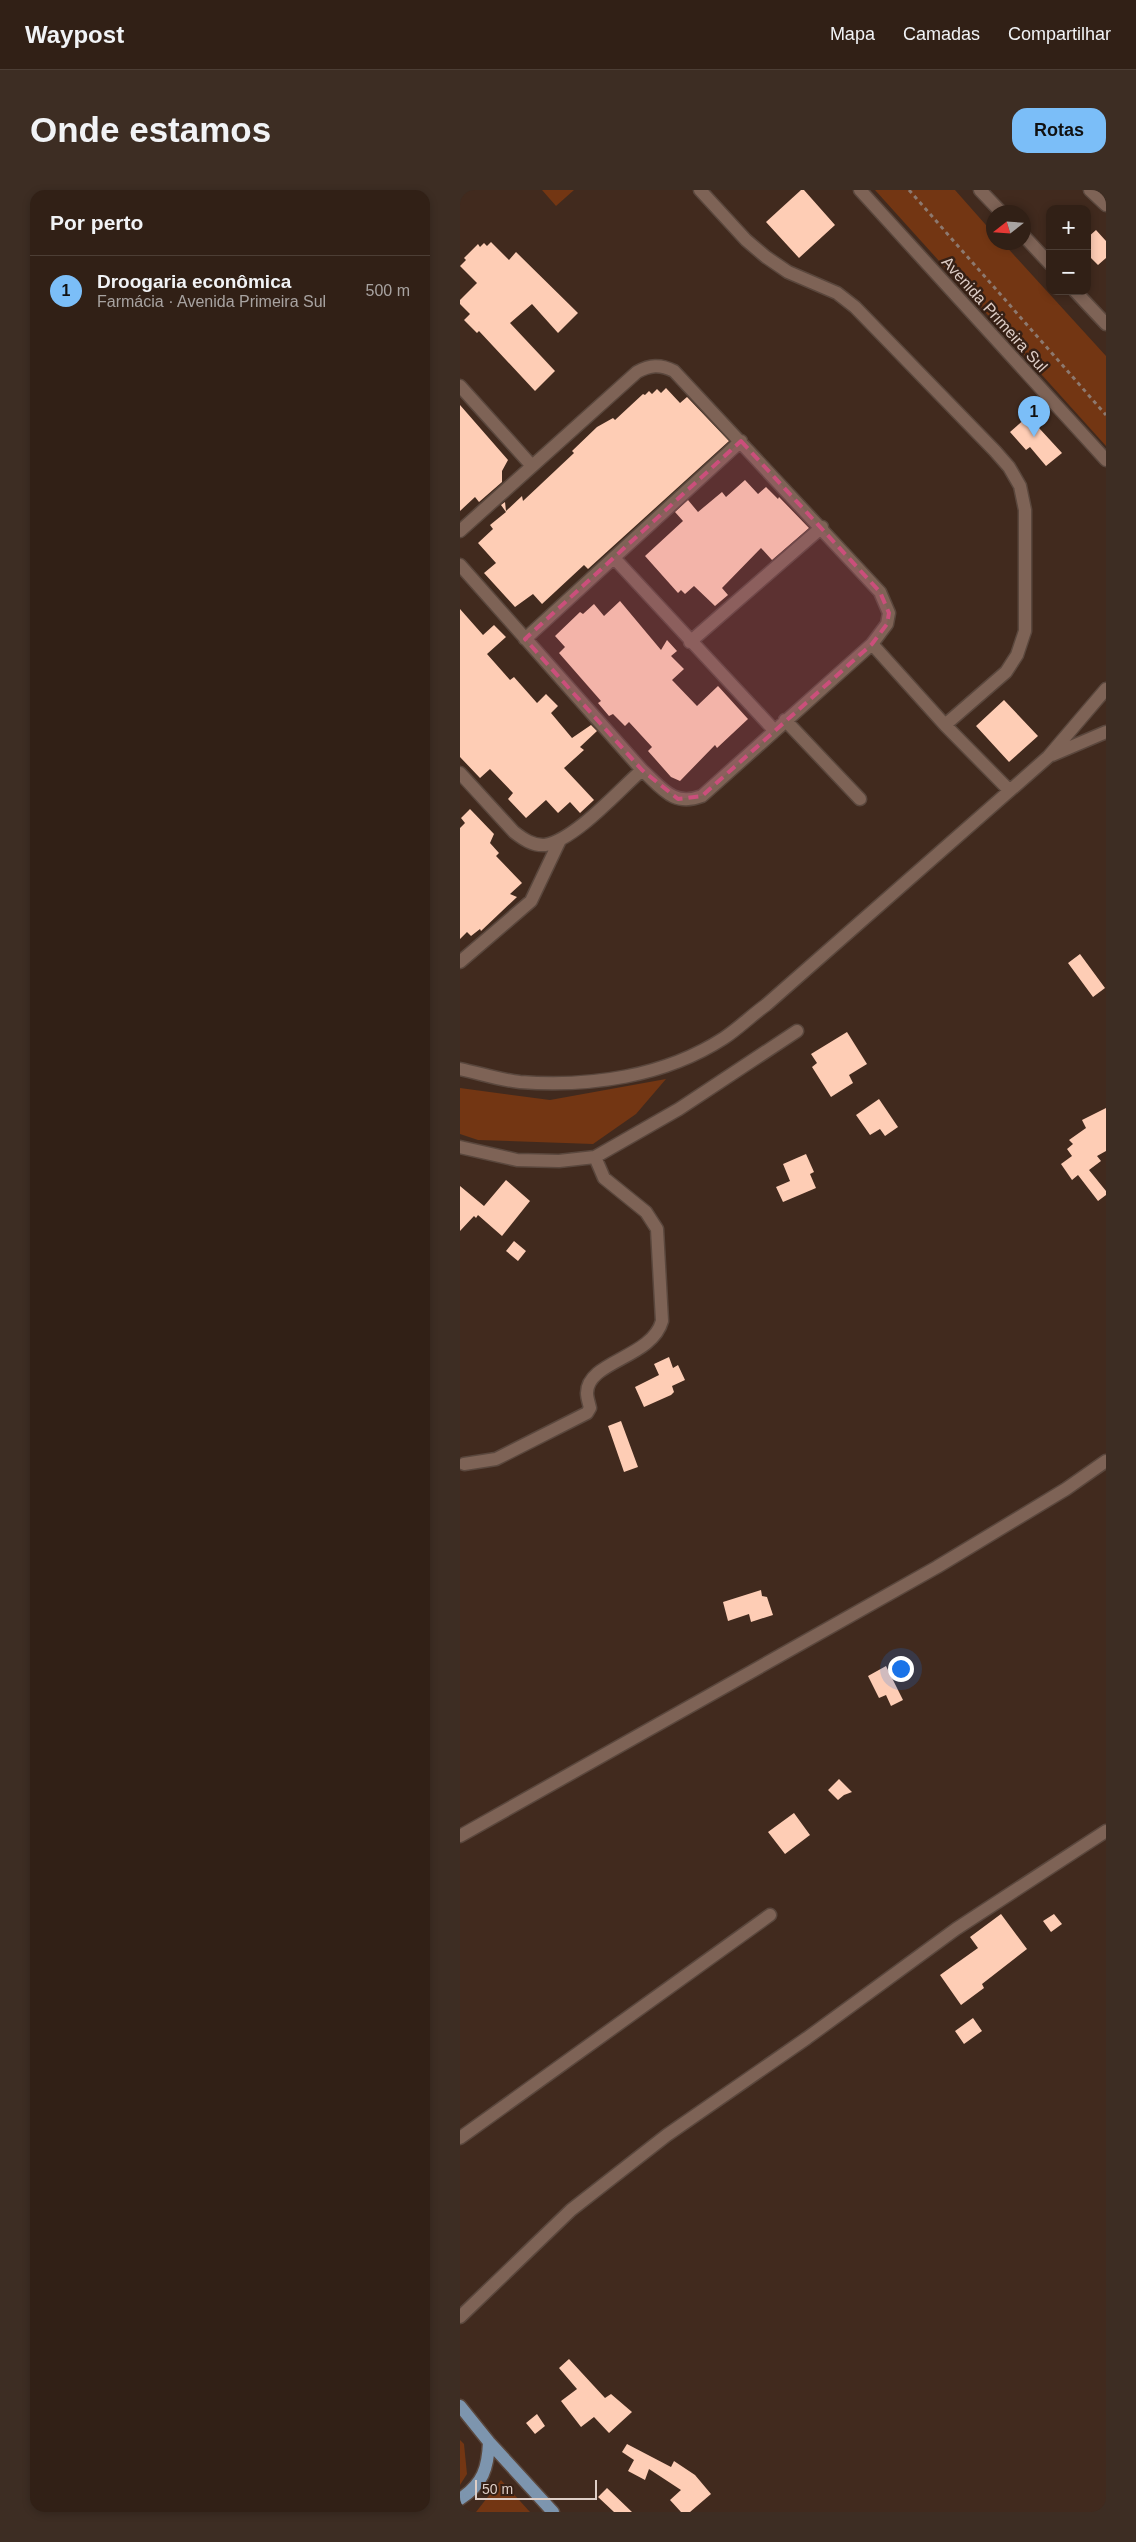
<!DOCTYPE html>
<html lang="pt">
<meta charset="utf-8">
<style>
:root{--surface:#312016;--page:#3d2d23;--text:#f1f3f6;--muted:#a8a3a1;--line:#4c3e35;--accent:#7bbef8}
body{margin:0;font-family:Helvetica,sans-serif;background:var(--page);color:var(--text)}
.controls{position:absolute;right:15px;top:15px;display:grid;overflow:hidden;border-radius:10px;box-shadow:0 2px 8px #0003}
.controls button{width:45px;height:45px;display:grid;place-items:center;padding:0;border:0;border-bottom:1px solid var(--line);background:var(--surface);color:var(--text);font:25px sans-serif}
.compass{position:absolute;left:526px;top:15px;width:45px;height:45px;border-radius:50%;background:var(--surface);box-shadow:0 2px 8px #0003;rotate:253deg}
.scale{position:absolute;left:15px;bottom:12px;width:122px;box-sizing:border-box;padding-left:5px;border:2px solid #decec7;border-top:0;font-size:14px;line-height:18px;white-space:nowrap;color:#decec7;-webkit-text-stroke:4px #362015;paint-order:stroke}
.you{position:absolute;left:440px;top:1478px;width:18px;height:18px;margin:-12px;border:4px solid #fff;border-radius:50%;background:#1a73e8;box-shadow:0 0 0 8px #1a73e833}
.badge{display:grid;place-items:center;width:32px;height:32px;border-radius:50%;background:var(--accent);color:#111;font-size:16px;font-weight:700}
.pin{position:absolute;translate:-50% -41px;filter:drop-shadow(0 1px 2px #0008)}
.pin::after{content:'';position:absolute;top:26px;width:18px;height:15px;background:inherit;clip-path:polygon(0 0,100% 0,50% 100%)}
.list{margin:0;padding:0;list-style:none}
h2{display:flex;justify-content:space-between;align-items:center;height:65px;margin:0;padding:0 20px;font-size:21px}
h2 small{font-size:16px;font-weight:400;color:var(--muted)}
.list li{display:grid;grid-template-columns:32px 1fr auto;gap:15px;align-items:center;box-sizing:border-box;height:70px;padding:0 20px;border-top:1px solid var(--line)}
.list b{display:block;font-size:19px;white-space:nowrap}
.list p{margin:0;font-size:16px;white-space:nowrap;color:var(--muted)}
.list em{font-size:16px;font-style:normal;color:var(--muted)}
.map{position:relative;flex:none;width:646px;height:2322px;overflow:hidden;border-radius:15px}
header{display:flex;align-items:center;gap:30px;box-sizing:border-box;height:70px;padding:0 25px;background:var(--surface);border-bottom:1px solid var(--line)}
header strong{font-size:24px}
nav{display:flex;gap:28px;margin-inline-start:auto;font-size:18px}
.intro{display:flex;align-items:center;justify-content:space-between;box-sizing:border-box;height:120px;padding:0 30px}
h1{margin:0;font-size:35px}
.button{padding:12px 22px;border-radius:15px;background:var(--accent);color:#111;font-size:18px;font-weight:700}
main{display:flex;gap:30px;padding:0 30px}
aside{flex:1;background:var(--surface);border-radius:15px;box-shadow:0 2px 8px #0003}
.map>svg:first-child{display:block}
.green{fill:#733613}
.building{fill:#fecdb5}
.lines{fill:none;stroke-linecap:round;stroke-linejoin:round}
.minor-casing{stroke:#5a473d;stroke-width:15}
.major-casing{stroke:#5a473d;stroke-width:15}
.path{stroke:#8d796f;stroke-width:3;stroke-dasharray:4 4;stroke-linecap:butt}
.minor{stroke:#7e6356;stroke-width:12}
.major{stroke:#7d95ae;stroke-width:12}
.marked{fill:#ca4f7b;fill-opacity:0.2;stroke:#ca4f7b;stroke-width:4;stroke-dasharray:10 6;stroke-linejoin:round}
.labels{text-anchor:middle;stroke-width:5;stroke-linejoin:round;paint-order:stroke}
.street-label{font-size:16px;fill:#decec7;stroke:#362015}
</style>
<header>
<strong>Waypost</strong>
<nav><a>Mapa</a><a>Camadas</a><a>Compartilhar</a></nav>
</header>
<div class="intro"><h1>Onde estamos</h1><a class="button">Rotas</a></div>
<main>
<aside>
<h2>Por perto<small></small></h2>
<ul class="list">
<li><span class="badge">1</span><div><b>Droogaria econômica</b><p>Farmácia · Avenida Primeira Sul</p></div><em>500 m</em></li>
</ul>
</aside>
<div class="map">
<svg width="646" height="2322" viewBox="0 0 646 2322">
<rect width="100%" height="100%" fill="#412a1e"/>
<!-- green -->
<path class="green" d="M82 0H114L96 16Z
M415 0H495L533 43 534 52 543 53 646 166V256Z
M206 889 176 924 133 954 18 950 0 944V898L90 910Z
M0 2250 4 2254 7 2284 0 2295Z
M41 2290 70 2322H16Z"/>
<!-- building -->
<path class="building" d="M341 0H344L375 35 339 68 306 32Z
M636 40 646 51V68L638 75 627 64V48Z
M31 52 49 70 56 62 118 123 98 143 72 114 50 133 95 181 75 201 19 141 17 143 4 130 10 124 0 114V110L17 93 0 76 6 70 4 68 18 54 20 57 24 53 27 56Z
M206 198 220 213 227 207 269 251 128 379 124 375 82 414 73 404 55 417 24 383 36 373 18 353 33 339 30 335 46 322 41 315 45 312 46 321 62 306 63 311 114 263 112 261 137 237 153 228 155 230 183 204 185 205 189 201 192 204 197 199 201 203Z
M0 215 48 270 42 281V292L19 312 15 307 0 321Z
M568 226 602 263 586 276 570 257 566 260 550 242Z
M285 290 298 304 306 297 318 309 319 307 349 338 312 370 301 358 262 398 268 405 255 416 234 396 225 404 221 400 218 403 185 366 223 331 215 322 228 310 238 322 262 302 266 307Z
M160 411 201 460 207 450 217 461 211 466 224 479 212 490 237 516 258 496 288 529 257 558 255 555 220 591 211 587 188 561 192 557 169 532 165 536 153 524 149 526 138 513 141 511 99 463 105 457 95 446 120 422 123 424 134 414 144 426Z
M0 419 23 445 34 435 46 447 27 464 50 490 54 487 77 513 86 504 98 516 91 523 112 548 131 535 137 541 120 557 124 560 104 578 134 610 120 623 110 612 98 623 86 610 66 628 48 609 53 603 30 579 20 588 0 567Z
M544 510 578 546 549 572 516 536Z
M10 619 34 644 30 653 39 663 36 666 62 693 50 704 57 707 21 741 20 739 11 746 7 742 0 749V638L5 633 1 628Z
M620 764 645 798 633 807 608 773Z
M387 842 407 874 389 885 393 893 371 907 352 877 357 873 351 864Z
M419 909 438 937 425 946 420 939 410 945 396 925Z
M646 918V961L637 966 641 971 629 980 646 1001V1005L638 1011 618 985 612 990 601 974 612 966 607 959 613 954 609 950 626 938 622 930Z
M346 964 354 982 350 984 356 998 323 1012 316 997 330 991 323 974Z
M46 990 70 1011 42 1046 18 1025 16 1028 14 1026 0 1041V996L24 1016Z
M54 1051 66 1061 58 1071 46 1061Z
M209 1167 213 1178 218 1175 225 1190 212 1196 214 1202 211 1205 184 1217 175 1197 199 1185 194 1174Z
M161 1231 178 1277 164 1282 148 1236Z
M301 1400 302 1406 307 1407 313 1425 291 1432 289 1424 268 1431 263 1412Z
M426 1476 443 1510 431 1516 426 1505 419 1508 408 1486Z
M379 1589 392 1602 384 1605 378 1610 368 1600Z
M334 1623 350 1645 325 1664 308 1642Z
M541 1724 567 1759 522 1794 524 1798 501 1815 480 1785 518 1758 510 1747Z
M594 1724 602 1734 591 1742 583 1731Z
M513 1828 522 1841 504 1854 495 1841Z
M109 2169 145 2208 151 2204 172 2222 149 2243 134 2227 121 2237 101 2211 117 2199 99 2178Z
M77 2224 85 2236 75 2244 66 2233Z
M167 2254 211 2277 214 2271 235 2285 251 2304 230 2322H221L210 2310 221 2300 189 2279 185 2290 168 2281 174 2270 162 2262Z
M147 2298 172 2322H154L138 2307Z"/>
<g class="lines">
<defs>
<path id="minor" d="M240 0 286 50 306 67 328 82 377 103 395 117 535 261 549 277 560 296 565 320V441L557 465 546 482 485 535
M400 0 646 270
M520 0 541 22
M630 0 646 15
M564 46 590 74
M615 101 646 134
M0 196 72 276
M0 341 177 182C190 175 200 174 214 181L420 402 429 423 427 434 412 454 242 606C213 617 202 598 182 580L0 375
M155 369 314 540
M65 449 281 251
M230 452 362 337
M412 454 485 535 549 600
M325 530 400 609
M592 565 646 542
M0 583 54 642C63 649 73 656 85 655 115 650 159 600 182 580
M0 772 71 711 100 650
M0 879C19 883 40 890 60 892 130 897 204 887 264 848 279 838 292 825 306 815L588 567 646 499
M0 957 57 970 99 971 135 967 219 919 337 841
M4 1274 36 1269 127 1223 130 1218C129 1213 127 1208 127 1203 127 1171 192 1168 202 1131L197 1039 186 1022 144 988 135 967
M0 1646 477 1377 606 1299 646 1271
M0 1948 310 1725
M0 2127 111 2020 207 1945 347 1848 496 1739 646 1641"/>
<path id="major" d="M0 2216 29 2252 93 2322
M0 2309C23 2294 28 2278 29 2252"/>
</defs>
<!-- minor casing -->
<use href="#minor" class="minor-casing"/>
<!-- major casing -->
<use href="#major" class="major-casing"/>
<!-- path -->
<path class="path" d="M449 0 646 225"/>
<!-- minor -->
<use href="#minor" class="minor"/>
<!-- major -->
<use href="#major" class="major"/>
</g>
<!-- marked area -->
<path class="marked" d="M281 251 420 402 429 423 427 434 412 454 242 606 218 609 182 580 65 449Z"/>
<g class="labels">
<!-- street labels -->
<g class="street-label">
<text transform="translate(535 124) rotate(48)" y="6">Avenida Primeira Sul</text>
</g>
</g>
</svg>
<div class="controls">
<button>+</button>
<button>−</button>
</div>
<svg class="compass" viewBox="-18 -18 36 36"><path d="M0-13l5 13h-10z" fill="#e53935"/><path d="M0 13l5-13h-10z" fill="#a8a3a1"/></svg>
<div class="scale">50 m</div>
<div class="you"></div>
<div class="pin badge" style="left:574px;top:247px">1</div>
</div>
</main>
